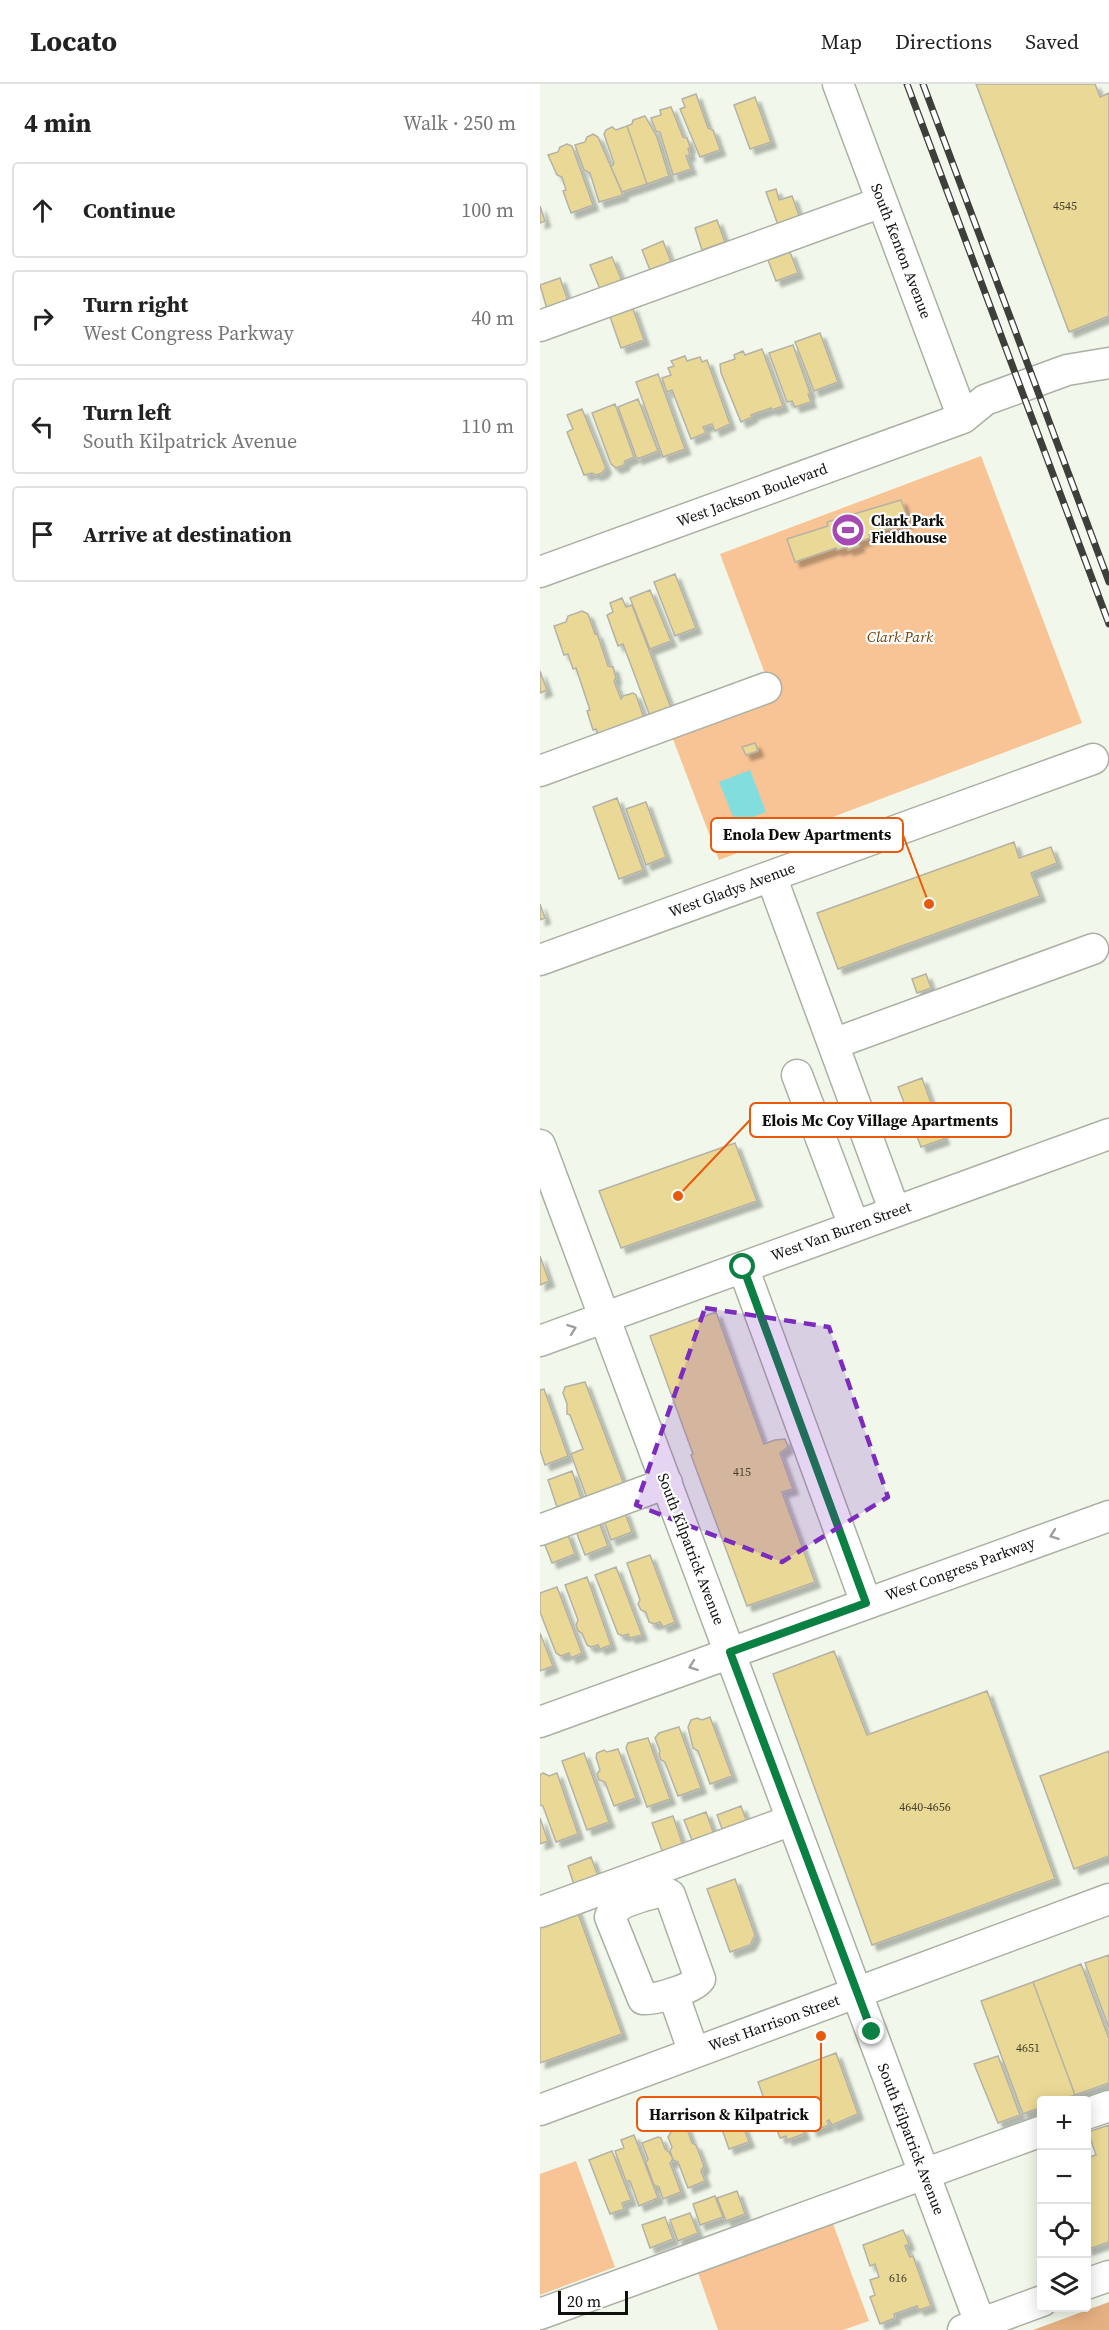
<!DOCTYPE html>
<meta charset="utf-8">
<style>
:root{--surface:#fff;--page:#f2f2f2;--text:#222;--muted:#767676;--line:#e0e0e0}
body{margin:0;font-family:"Source Serif 4",serif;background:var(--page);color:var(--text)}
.controls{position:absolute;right:18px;bottom:18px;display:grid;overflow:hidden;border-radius:6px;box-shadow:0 3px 15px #0003}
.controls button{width:54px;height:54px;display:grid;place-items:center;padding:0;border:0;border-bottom:2px solid var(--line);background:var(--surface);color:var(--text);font:30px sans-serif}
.scale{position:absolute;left:18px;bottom:15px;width:70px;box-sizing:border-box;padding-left:6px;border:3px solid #0e100c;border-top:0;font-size:16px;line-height:21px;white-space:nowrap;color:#0e100c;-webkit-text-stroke:4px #fff;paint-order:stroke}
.stop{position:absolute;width:18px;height:18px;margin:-14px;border:4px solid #0b8043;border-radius:50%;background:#fff}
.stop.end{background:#0b8043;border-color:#fff;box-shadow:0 2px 6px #0008}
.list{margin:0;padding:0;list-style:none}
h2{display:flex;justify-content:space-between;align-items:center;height:78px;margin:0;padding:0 24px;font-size:26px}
h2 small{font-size:20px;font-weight:400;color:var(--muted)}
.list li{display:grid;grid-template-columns:39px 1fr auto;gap:18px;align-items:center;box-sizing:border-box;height:96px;margin:0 12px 12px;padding:0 12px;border:2px solid var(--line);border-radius:6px}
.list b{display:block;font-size:22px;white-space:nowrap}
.list p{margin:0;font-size:20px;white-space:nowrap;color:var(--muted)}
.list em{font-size:20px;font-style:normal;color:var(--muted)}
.icon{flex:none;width:33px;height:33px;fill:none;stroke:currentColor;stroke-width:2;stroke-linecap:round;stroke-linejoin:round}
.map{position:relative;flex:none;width:569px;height:2246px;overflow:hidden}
header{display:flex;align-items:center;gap:36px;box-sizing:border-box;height:84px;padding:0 30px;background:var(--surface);border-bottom:2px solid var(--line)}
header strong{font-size:28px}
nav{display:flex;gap:33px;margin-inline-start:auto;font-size:21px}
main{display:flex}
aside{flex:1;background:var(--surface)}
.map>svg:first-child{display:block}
.green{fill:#f8c395}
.forest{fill:#e5b081}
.water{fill:#82dede}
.building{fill:#ead996;stroke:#b5b2a5;stroke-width:1.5;filter:url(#shadow)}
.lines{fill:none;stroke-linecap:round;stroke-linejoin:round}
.minor-casing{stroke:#aab1a4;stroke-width:33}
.minor{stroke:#fff;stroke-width:30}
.rail-casing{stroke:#3d403a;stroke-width:7}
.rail{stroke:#fff;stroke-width:4.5;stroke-dasharray:14;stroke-linecap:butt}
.oneway{stroke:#9f9f9e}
.route{stroke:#0b8043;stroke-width:8}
.marked{fill:#7b2cbf;fill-opacity:0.2;stroke:#7b2cbf;stroke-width:4.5;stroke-dasharray:12 8;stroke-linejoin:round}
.labels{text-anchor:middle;stroke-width:4.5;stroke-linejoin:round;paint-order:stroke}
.number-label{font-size:12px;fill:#45422e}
.street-label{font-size:15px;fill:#0e100c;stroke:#fff}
.poi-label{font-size:15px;font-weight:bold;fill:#0e100c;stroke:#fff;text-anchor:start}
.park-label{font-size:15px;font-style:italic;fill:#724106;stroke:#fff}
.leader{fill:none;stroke:#e8590c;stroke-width:2}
.callout-dot{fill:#e8590c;stroke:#fff;stroke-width:2}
.callout{fill:#fff;stroke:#e8590c;stroke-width:2}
.callout-label{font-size:16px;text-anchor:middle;font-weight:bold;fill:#0e100c}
</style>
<header>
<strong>Locato</strong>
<nav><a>Map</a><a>Directions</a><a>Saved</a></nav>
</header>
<main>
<aside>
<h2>4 min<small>Walk · 250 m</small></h2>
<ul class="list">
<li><svg class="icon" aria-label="ahead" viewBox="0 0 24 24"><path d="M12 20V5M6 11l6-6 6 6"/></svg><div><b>Continue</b></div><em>100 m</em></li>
<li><svg class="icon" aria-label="right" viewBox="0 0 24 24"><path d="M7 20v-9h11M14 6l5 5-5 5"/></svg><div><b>Turn right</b><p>West Congress Parkway</p></div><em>40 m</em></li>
<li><svg class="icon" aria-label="left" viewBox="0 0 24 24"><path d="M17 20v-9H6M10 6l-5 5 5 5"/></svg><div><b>Turn left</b><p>South Kilpatrick Avenue</p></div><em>110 m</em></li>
<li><svg class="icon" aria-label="arrive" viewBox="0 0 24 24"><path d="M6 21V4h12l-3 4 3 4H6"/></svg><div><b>Arrive at destination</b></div></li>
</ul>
</aside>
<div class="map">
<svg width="569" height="2246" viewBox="0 0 569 2246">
<defs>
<filter id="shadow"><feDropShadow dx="5.5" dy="5.5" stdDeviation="1.5" flood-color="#0004"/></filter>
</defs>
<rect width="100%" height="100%" fill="#f1f8eb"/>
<!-- green -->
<path class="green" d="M441 372 542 639 179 776 131 650 233 611 180 470Z
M36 2077 75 2183 0 2211V2090Z
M292 2137 329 2237 303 2246H178L157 2186Z"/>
<!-- forest -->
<path class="forest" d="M569 2218V2246H493Z"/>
<!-- water -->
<path class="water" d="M210 686 226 728 196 740 179 698Z"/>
<!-- building -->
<path class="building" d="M436 0H555L560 13 569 9V232L529 248Z
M156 10 168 44 173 46 180 66 160 73 140 25 145 23 142 15Z
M215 13 231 58 210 65 194 21Z
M131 23 143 53 147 54 150 63 148 65 150 71 146 72 151 85 133 91 120 48 116 47 111 34 121 31 120 26Z
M105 32 117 53 129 92 107 100 87 42 92 40 93 36Z
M87 42 107 100 82 108 71 83 74 79 64 50 66 46 72 43 76 46Z
M53 50 58 53 83 111 59 118 50 89 44 86 35 61 45 58 47 53Z
M27 60 32 62 53 121 31 129 23 107 26 106 22 93 17 91 8 71 18 68 20 63Z
M236 105 239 116 252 112 260 134 238 141 226 108Z
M0 122 5 137 0 139Z
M177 136 185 158 162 166 155 144Z
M123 157 131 178 110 186 102 166Z
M250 168 258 189 236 197 228 176Z
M72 173 82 197 60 205 50 181Z
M20 194 28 217 7 225 0 201Z
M92 222 104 256 81 264 69 230Z
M280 249 298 298 274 307 255 258Z
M253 261 270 309 268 310 271 318 255 323 252 317 247 318 229 269Z
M222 265 243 322 232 326 231 324 211 331 212 333 201 338 181 289 180 280 195 275 194 271 203 267 205 271Z
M145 272 147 277 160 273 162 278 167 276 190 340 175 347 172 340 163 343 166 349 151 355 132 306 127 308 122 294 131 291 128 284 134 282 131 277Z
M118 290 145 365 123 373 96 298Z
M98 315 118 367 97 375 78 323Z
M75 320 94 373 85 377 84 381 76 384 71 380 52 329Z
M42 325 66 384 62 389 56 391 52 389 44 391 27 348 33 345 27 331Z
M361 416 369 438 329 451 330 454 318 458 319 462 308 466 307 463 297 466 296 464 255 478 247 455 288 442 287 438Z
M135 490 156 544 135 552 114 498Z
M110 506 131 557 110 565 90 514Z
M82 514 86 523 92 521 131 624 110 632 83 560 78 562 67 531 73 528 70 519Z
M42 527 48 530 55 550 57 549 68 582 73 583 76 594 74 597 81 615 83 612 93 609 96 611 105 637 59 653 56 645 53 646 47 627 50 626 36 584 33 585 28 570 24 571 14 542 26 538 28 532Z
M0 587 7 606 0 609Z
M215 659 218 667 206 671 202 663Z
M77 714 103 786 79 795 53 723Z
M106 718 126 773 106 781 86 725Z
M474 758 479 774 511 763 517 779 491 789 500 812 298 885 277 829Z
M0 820 5 834 0 836Z
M386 890 391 904 377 909 372 895Z
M382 994 404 1055 381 1063 358 1003Z
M195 1059 217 1117 81 1164 59 1107Z
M0 1172 9 1197 0 1201Z
M176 1228 224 1360 235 1356 245 1355 248 1363 240 1369 253 1405 242 1408 275 1498 207 1522 151 1371 153 1370 110 1252Z
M45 1298 85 1403 48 1417 31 1370 43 1365 30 1331 27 1330V1320L23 1309 25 1303Z
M4 1305 28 1372 5 1381 0 1366V1306Z
M32 1387 41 1414 17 1423 8 1396Z
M84 1426 92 1448 71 1456 63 1434Z
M57 1433 68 1462 45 1471 34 1442Z
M27 1448 35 1470 12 1479 3 1456Z
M110 1471 135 1538 123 1543 120 1538 114 1540 109 1538 106 1528 101 1526 98 1520 100 1516 87 1479Z
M76 1483 102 1551 90 1554 88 1550 83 1552 78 1550 55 1491Z
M47 1493 71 1561 60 1565 58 1561 51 1563 47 1561 42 1549 38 1547 36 1541 38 1536 25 1501Z
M17 1503 42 1569 31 1574 29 1569 21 1572 16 1569 0 1528V1509Z
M0 1549 13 1582 0 1587Z
M294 1567 327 1651 447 1607 515 1795 332 1861 233 1590Z
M170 1633 192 1692 170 1700 158 1667 153 1664 148 1643 151 1636 157 1634 162 1636Z
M139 1643 161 1704 138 1712 125 1678 121 1676 119 1670 120 1667 115 1654 119 1649Z
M108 1654 130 1715 107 1723 86 1664 88 1659Z
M78 1665 96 1714 74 1722 65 1698 59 1696 57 1690 60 1686 56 1673 57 1669 64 1666 67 1668Z
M569 1667V1772L534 1785 500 1692Z
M44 1669 69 1738 47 1746 22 1677Z
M3 1689 9 1692 17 1689 38 1750 16 1758 3 1722 0 1721V1691Z
M201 1722 208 1741 184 1750 177 1731Z
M166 1728 175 1753 154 1761 144 1736Z
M133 1732 143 1762 123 1769 112 1739Z
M0 1734 8 1757 0 1760Z
M51 1773 58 1792 34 1801 28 1782Z
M195 1795 215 1851 210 1861 190 1868 167 1805Z
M36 1824 82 1950 0 1979V1837Z
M569 1871V1944L545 1879Z
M541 1880 569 1955V1999L535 2011 493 1898Z
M493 1898 535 2011 520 2016H502V2023L483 2030 441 1917Z
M296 1969 318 2030 292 2041 289 2036 287 2037 289 2041 272 2047 259 2013 251 2016 264 2050 247 2056 246 2052 240 2054 232 2032 236 2029 234 2024 228 2026 218 1998Z
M458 1972 480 2031 458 2039 434 1980Z
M195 2021 209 2058 189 2065 176 2028Z
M569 2041V2158L546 2166V2074L556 2071 548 2048Z
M146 2042 152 2059 156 2061 164 2082 161 2087 165 2097 148 2104 138 2078 133 2076 130 2067 132 2063 128 2053 131 2048Z
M94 2051 118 2114 99 2122 90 2097H86L75 2067 84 2064 81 2056Z
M118 2053 121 2054 125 2065 129 2068 133 2075 130 2079 141 2108 123 2115 119 2103 114 2101 106 2079 108 2075 102 2059Z
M72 2067 91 2116 82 2119 84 2125 70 2130 49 2076Z
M197 2107 205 2130 186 2137 177 2114Z
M175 2112 183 2133 160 2141 153 2120Z
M150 2129 158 2149 138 2157 130 2136Z
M125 2133 133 2155 110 2164 102 2141Z
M363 2146 369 2160 365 2162 370 2173 373 2172 391 2222 379 2226 377 2222 354 2230 355 2234 340 2240 330 2213 335 2211 330 2196 339 2193 335 2180 330 2182 323 2161Z"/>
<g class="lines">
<defs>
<path id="minor" d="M298 0 423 334
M0 242 342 118
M0 488 423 334 445 316 527 286 569 279
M0 687 226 604
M231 792 355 1128
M0 876 553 675
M293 960 553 865
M257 991 314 1142
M0 1061 440 2239
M203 1183 326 1519
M0 1257 569 1050
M0 1446 127 1399
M0 1638 569 1432
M122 1807 130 1811 160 1895C153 1905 115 1916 103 1915L70 1833C76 1816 106 1812 122 1807Z
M0 1828 252 1736
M133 1909 154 1969
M0 2026 569 1815
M546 2030 569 2022
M546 2200 569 2192
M0 2230 502 2047
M423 2246 502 2217"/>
</defs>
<!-- minor casing -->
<use href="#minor" class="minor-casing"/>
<!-- minor -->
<use href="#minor" class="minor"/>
<defs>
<path id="rail" d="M367 0 569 540
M383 0 569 498"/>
</defs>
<!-- rail casing -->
<use href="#rail" class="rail-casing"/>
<!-- rail -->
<use href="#rail" class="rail"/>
</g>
<!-- one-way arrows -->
<defs><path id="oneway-chevron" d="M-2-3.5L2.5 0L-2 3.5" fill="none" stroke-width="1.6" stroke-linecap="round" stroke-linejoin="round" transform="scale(1.5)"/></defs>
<g class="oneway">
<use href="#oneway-chevron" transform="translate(32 1245) rotate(-20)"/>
<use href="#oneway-chevron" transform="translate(514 1451) rotate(160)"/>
<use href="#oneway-chevron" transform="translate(153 1582) rotate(160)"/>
</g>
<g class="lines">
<!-- route -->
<path class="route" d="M203 1183 326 1519 190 1568 332 1948"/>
</g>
<!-- marked area -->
<path class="marked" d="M165 1224 289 1243 348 1413 242 1478 96 1421Z"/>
<!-- icons -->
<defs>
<symbol id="stadium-disc" viewBox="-11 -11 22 22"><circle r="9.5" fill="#a749b3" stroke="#fff"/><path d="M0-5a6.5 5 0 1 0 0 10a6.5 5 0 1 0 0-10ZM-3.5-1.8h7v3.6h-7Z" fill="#fff"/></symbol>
</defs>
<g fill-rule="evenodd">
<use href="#stadium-disc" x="289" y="427" width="38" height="38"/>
</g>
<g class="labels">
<!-- number labels -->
<g class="number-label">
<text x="525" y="126">4545</text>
<text x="202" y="1392">415</text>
<text x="385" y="1727">4640-4656</text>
<text x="488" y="1968">4651</text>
<text x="358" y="2198">616</text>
</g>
<!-- street labels -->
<g class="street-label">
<text transform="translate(361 167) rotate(69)" y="5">South Kenton Avenue</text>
<text transform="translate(212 411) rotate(-20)" y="5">West Jackson Boulevard</text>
<text transform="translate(192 806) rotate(-20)" y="5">West Gladys Avenue</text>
<text transform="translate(301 1147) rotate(-20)" y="5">West Van Buren Street</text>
<text transform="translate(151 1465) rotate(69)" y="5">South Kilpatrick Avenue</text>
<text transform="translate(420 1485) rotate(-20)" y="5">West Congress Parkway</text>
<text transform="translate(234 1939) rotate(-20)" y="5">West Harrison Street</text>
<text transform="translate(371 2055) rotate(69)" y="5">South Kilpatrick Avenue</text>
</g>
<!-- poi labels -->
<g class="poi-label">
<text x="331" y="442">Clark Park<tspan x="331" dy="17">Fieldhouse</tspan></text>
</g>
<!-- park labels -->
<g class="park-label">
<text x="360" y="558">Clark Park</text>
</g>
</g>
<!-- callouts -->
<path class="leader" d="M389 820L363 751M138 1112L210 1036M281 1952L281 2030"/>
<g class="callout-dot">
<circle cx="389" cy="820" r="6"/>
<circle cx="138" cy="1112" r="6"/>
<circle cx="281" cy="1952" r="6"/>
</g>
<g class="callout">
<rect x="171" y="734" width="192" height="34" rx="6"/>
<rect x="210" y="1019" width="261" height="34" rx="6"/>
<rect x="97" y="2013" width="184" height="34" rx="6"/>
</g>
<g class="callout-label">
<text x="267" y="756">Enola Dew Apartments</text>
<text x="340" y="1042">Elois Mc Coy Village Apartments</text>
<text x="189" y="2036">Harrison &amp; Kilpatrick</text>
</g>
</svg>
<div class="controls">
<button>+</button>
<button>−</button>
<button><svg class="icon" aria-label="locate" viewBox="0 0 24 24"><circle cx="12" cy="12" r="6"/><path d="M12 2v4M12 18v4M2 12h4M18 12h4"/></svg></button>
<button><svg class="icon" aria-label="layers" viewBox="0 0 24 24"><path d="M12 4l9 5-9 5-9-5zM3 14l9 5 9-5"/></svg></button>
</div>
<div class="scale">20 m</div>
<div class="stop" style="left:203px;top:1183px"></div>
<div class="stop end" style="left:332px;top:1948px"></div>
</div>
</main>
